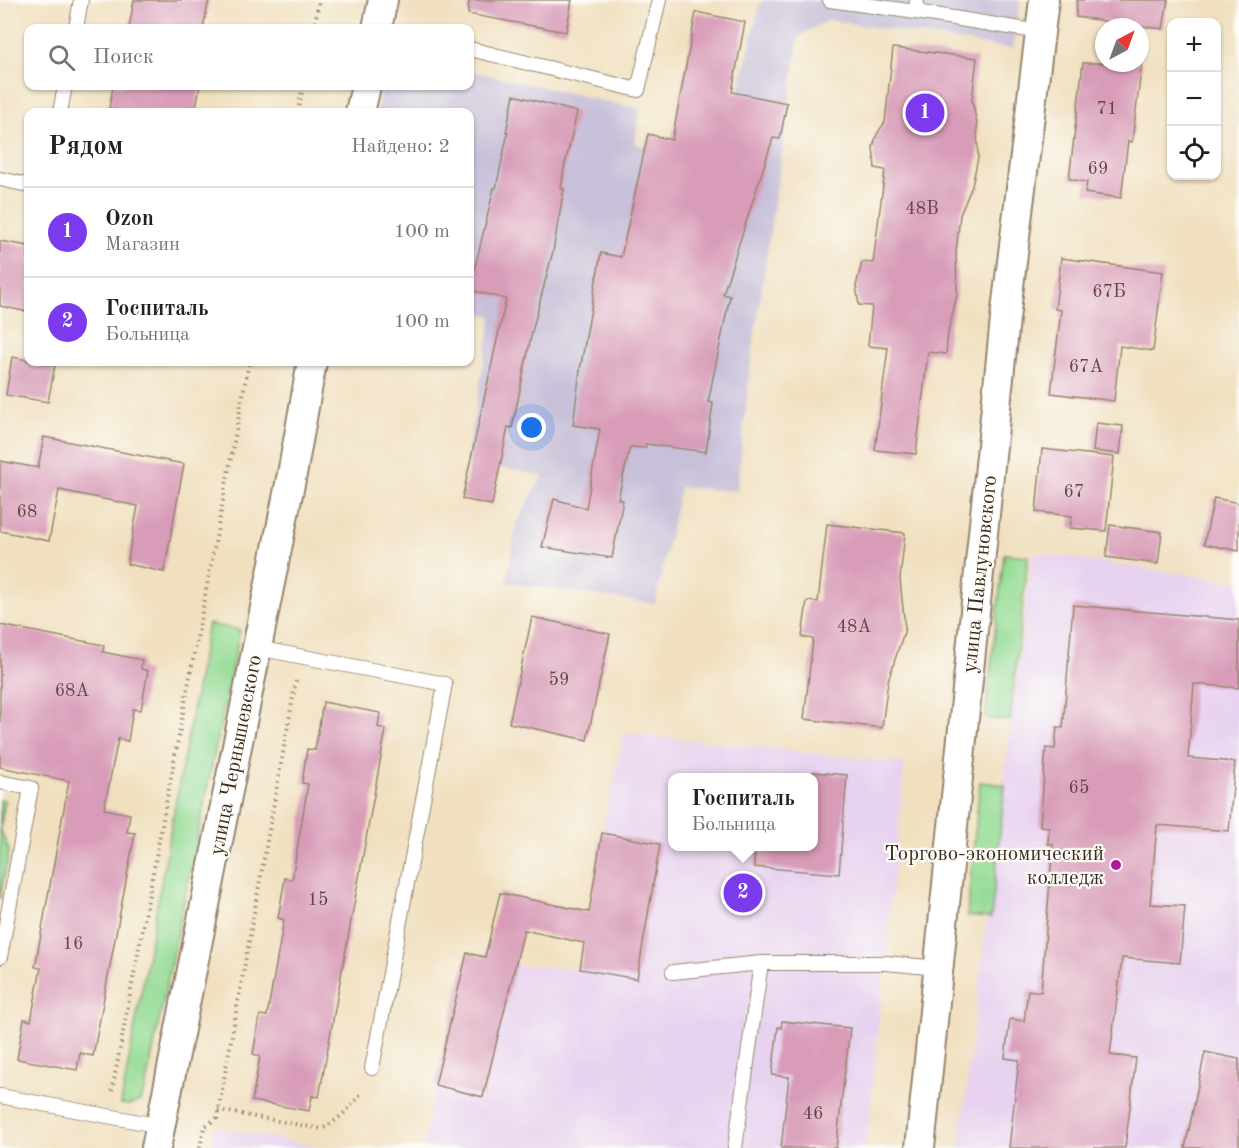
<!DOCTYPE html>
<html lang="ru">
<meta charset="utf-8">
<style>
:root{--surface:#fff;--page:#f6f6f6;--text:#202124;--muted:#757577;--line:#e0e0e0;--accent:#7c3aed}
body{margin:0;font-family:"Old Standard TT",serif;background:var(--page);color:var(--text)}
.controls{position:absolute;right:18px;top:18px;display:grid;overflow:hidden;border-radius:12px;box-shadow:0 2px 4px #0004}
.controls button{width:54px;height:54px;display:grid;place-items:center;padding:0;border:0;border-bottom:2px solid var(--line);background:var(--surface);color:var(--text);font:30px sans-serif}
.compass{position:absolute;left:1095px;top:18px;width:54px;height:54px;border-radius:50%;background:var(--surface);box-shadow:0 2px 4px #0004;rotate:41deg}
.you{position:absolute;left:532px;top:428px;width:21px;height:21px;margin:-15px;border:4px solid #fff;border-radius:50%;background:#1a73e8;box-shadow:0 0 0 9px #1a73e833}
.badge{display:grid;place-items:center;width:39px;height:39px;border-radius:50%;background:var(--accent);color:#fff;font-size:20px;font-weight:700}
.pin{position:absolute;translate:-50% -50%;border:3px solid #fff;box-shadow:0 2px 6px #0006}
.popup{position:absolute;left:668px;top:773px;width:150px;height:78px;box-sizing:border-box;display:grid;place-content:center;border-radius:12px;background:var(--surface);filter:drop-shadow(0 2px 4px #0005);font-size:20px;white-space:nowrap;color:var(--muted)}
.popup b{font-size:22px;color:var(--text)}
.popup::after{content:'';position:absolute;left:50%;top:100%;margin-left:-12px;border:12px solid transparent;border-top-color:var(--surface)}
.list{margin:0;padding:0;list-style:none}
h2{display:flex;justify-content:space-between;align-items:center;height:78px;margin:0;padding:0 24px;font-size:26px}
h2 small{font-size:20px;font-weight:400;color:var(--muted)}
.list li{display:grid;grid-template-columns:39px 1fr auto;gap:18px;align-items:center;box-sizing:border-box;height:90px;padding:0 24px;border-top:2px solid var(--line)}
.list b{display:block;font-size:22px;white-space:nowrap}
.list p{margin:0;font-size:20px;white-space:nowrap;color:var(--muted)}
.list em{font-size:20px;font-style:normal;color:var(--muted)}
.icon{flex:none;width:33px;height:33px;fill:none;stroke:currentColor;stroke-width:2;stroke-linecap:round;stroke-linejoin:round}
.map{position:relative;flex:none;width:1239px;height:1148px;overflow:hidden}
.search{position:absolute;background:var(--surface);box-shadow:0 2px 4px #0004;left:24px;top:24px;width:450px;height:66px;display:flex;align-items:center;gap:15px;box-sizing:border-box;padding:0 21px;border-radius:12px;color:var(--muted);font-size:22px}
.panel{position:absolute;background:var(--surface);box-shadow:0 2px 4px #0004;left:24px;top:108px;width:450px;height:258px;border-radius:12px}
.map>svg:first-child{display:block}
.built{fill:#e7d2ef;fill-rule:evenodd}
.industrial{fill:#c8bfd8}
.green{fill:#96dc96;stroke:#68835a;stroke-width:1.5}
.building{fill:#d89bb8}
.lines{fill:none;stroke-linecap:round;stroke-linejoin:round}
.lane-casing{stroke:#96856f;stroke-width:16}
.street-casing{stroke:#96856f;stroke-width:32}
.path{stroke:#96856f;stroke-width:4;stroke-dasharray:1.5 4.5;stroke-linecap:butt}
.lane{stroke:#fff;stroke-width:14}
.street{stroke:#fff;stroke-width:28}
.poi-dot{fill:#b5179e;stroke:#fdfcf7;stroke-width:2}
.labels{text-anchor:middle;stroke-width:4.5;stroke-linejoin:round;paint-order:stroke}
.number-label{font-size:18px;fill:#624644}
.street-label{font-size:21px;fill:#3b2a1e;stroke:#fdfcf7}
.poi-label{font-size:21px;fill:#3b2a1e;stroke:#fdfcf7;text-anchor:end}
</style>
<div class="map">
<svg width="1239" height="1148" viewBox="0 0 1239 1148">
<rect width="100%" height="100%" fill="#fdfcf7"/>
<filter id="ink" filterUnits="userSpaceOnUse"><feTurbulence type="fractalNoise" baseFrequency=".0167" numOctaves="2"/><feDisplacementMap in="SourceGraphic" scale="12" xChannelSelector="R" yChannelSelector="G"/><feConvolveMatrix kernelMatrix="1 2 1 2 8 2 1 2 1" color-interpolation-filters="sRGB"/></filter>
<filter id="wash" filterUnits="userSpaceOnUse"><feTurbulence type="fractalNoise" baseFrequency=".008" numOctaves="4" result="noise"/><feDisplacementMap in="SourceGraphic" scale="24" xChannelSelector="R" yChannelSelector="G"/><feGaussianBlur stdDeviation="1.35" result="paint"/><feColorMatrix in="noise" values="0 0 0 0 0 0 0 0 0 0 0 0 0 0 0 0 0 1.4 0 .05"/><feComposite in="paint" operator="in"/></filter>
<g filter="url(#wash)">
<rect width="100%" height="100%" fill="#f0e0c0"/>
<!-- built -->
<path class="built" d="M1032 552 1239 582V1148H959Z
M624 733 905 763 866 1148H423L435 1085 467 953 515 965 580 969 602 833ZM672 778H813V846H672Z
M215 1127 325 1148H210Z"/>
<!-- industrial -->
<path class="industrial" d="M764 0H1020L1013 49 828 20 799 36 750 368 737 491 680 487 655 604 506 582 517 522 543 476 466 461 492 316 470 310V112H377L382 86H470V71L640 109 635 144 723 161 759 6Z"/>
<!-- green -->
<path class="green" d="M1004 554 1028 556 1010 721 985 718Z
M208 624 240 630 145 1089 140 1101 129 1105 121 1104Z
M980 782 1005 785 991 918 967 916Z
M0 800 5 801 0 829 9 850 0 899Z"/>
<g id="blocks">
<!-- building -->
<path class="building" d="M134 0H209L203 28H129Z
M469 0H572L566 32 468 14Z
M1077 0H1168L1163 29 1076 17Z
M696 12 745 22 732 92 787 103 780 139 773 138 723 294 730 296 708 402 713 403 706 452 646 444 645 448 630 447 618 499 623 500 612 558 542 547 554 499 586 508 600 429 573 425 580 370 601 253 621 257 648 134 672 140Z
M893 48 977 58 972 100 977 124 978 158 972 186 960 215 956 252 957 295 948 332 946 354 928 352 916 454 875 450 888 348 868 346 872 306 859 305 856 286 862 262 873 263 885 170 875 168 873 147 877 134 885 122Z
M1083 63H1142L1132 142 1128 141 1121 198 1085 193 1087 182 1069 179Z
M113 86H200L195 112H128L109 109Z
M514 95 577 112 564 169 561 189H564L553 251 532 332 512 428 508 427 492 505 462 499 506 299 470 290V288L494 188H496L508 132H506Z
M0 241 28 246V312L0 306Z
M1061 258 1163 272 1153 351 1120 346 1114 401 1051 393 1061 310 1055 309Z
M12 357 55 365 48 402 6 395Z
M1096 423 1123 426 1120 454 1093 451Z
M44 437 184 464 164 572 127 564 138 506 59 490 49 541 0 531V461L38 468Z
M1042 449 1114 457 1106 531 1070 528 1072 516 1036 512Z
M1214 498 1239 503V551L1204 544Z
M827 524 905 533 900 579 905 629 888 681 882 728 804 719 813 639 802 637 807 601 818 602Z
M1110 525 1162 532 1158 564 1106 557Z
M1073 605 1239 620V688L1194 684 1188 758 1235 762 1229 831 1157 825 1150 904 1185 906 1180 963 1122 958 1110 1055 1136 1058 1125 1148H1009L1019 1060 1005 1058 1010 1019 1024 1021 1028 990 1041 992 1053 844H1048L1049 827 1040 826 1046 748 1055 749 1057 727 1063 728Z
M532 617 610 634 587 740 509 723Z
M0 625 104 645 103 652 142 660 141 669 148 671 141 710 133 709 128 741 118 739 104 809 130 814 127 832 135 833 93 1056 80 1053 77 1070 17 1059 24 1019 31 1021 36 994 41 968 35 967 69 781 0 767Z
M323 702 380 713 378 727 386 729 319 1097 312 1096 309 1111 252 1101 260 1056 253 1054 260 1015 267 1016 284 920 278 918 285 878 292 880 308 784 302 783 307 749 315 750Z
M813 772 847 775 839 874 754 867 755 846H813Z
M602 833 660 844 637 979 580 969 584 943 524 930 483 1097 435 1085 467 953 485 957 500 893 589 912Z
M782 1021 850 1028 836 1148H781L789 1077 772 1075 778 1027 781 1028Z
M1205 1052 1239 1059V1148H1185Z"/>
</g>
</g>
<g filter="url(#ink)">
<use href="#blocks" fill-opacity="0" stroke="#96856f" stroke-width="1.5"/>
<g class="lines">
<defs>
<path id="lane" d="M830 0 916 12 917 0
M916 12 1040 32
M76 28 81 0
M470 49 638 90 659 0
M60 112 65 86
M0 179 28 185
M257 648 445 684 372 1068
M0 782 31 788 0 957
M673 972 761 963H886L938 968
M0 1096 161 1126
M735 1148 761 963"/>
<path id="street" d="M377 28 383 0
M360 112 366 86
M156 1148 293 469 312 362
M920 1148 1005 319 1044 0"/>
</defs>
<!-- lane casing -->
<use href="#lane" class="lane-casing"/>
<!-- street casing -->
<use href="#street" class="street-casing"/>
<!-- path -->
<path class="path" d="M314 28 319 0
M298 112 303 86
M112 1091 249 362
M218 1110 322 1129C339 1119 352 1108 362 1091
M200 1148 204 1127 217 1118 296 681"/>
<!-- lane -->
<use href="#lane" class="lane"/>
<!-- street -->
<use href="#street" class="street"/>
</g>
</g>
<!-- markers -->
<circle class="poi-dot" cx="1116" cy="865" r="6"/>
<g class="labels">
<!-- number labels -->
<g class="number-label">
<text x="1107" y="114">71</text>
<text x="1098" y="174">69</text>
<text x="922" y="214">48В</text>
<text x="1109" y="297">67Б</text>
<text x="1086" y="372">67А</text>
<text x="1074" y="497">67</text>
<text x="27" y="517">68</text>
<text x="854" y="632">48А</text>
<text x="559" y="685">59</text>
<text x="72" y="696">68А</text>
<text x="1079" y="793">65</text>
<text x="318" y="905">15</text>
<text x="73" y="949">16</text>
<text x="813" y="1119">46</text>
</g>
<!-- street labels -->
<g class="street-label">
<text transform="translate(979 574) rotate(-84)" y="7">улица Павлуновского</text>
<text transform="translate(235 755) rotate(-79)" y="7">улица Чернышевского</text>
</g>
<!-- poi labels -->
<g class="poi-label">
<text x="1104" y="860">Торгово-экономический<tspan x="1104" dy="24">колледж</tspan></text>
</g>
</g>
</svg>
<div class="controls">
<button>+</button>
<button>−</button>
<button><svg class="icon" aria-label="locate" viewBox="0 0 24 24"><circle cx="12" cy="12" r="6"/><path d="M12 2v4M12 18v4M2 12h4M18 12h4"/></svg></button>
</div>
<svg class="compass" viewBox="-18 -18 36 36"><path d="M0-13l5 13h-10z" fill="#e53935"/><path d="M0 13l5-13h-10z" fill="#757577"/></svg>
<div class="you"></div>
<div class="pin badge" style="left:925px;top:113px">1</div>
<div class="pin badge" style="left:743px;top:893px">2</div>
<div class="popup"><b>Госпиталь</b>Больница</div>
<div class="search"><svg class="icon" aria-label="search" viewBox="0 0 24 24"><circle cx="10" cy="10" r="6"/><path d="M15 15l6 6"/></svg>Поиск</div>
<section class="panel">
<h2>Рядом<small>Найдено: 2</small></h2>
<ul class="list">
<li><span class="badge">1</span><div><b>Ozon</b><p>Магазин</p></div><em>100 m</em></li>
<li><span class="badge">2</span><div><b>Госпиталь</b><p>Больница</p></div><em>100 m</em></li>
</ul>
</section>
</div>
